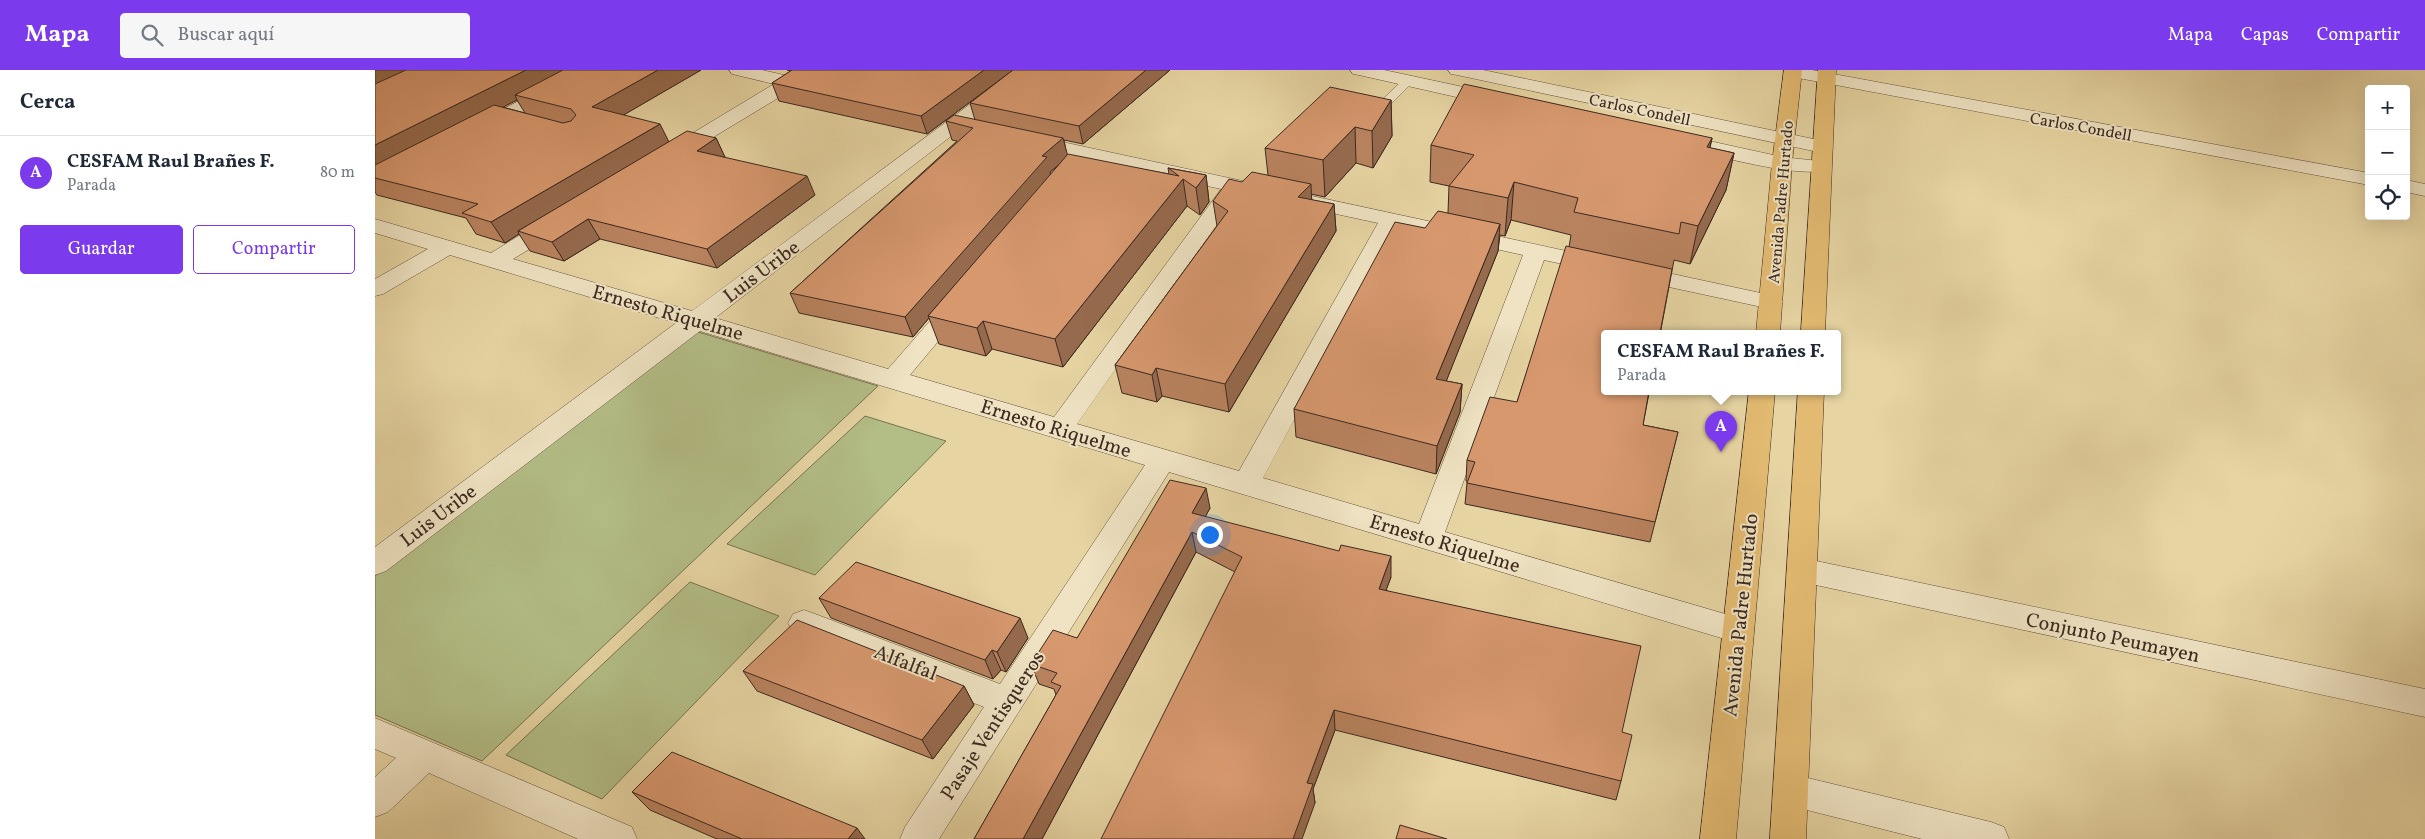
<!DOCTYPE html>
<html lang="es">
<meta charset="utf-8">
<style>
:root{--surface:#fff;--page:#f6f6f7;--text:#1f2937;--muted:#747a83;--line:#e0e1e3;--accent:#7c3aed}
body{margin:0;font-family:Vollkorn,serif;background:var(--page);color:var(--text)}
.controls{position:absolute;right:15px;top:15px;display:grid;overflow:hidden;border-radius:5px;box-shadow:0 5px 20px #0002}
.controls button{width:45px;height:45px;display:grid;place-items:center;padding:0;border:0;border-bottom:1px solid var(--line);background:var(--surface);color:var(--text);font:25px sans-serif}
.you{position:absolute;left:834px;top:464px;width:18px;height:18px;margin:-12px;border:4px solid #fff;border-radius:50%;background:#1a73e8;box-shadow:0 0 0 8px #1a73e833}
.badge{display:grid;place-items:center;width:32px;height:32px;border-radius:50%;background:var(--accent);color:#fff;font-size:16px;font-weight:700}
.pin{position:absolute;translate:-50% -41px;filter:drop-shadow(0 1px 2px #0008)}
.pin::after{content:'';position:absolute;top:26px;width:18px;height:15px;background:inherit;clip-path:polygon(0 0,100% 0,50% 100%)}
.popup{position:absolute;left:1226px;top:260px;width:240px;height:65px;box-sizing:border-box;display:grid;place-content:center;border-radius:5px;background:var(--surface);filter:drop-shadow(0 1px 4px #0005);font-size:16px;white-space:nowrap;color:var(--muted)}
.popup b{font-size:19px;color:var(--text)}
.popup::after{content:'';position:absolute;left:50%;top:100%;margin-left:-10px;border:10px solid transparent;border-top-color:var(--surface)}
.list{margin:0;padding:0;list-style:none}
h2{display:flex;justify-content:space-between;align-items:center;height:65px;margin:0;padding:0 20px;font-size:21px}
h2 small{font-size:16px;font-weight:400;color:var(--muted)}
.list li{display:grid;grid-template-columns:32px 1fr auto;gap:15px;align-items:center;box-sizing:border-box;height:75px;padding:0 20px;border-top:1px solid var(--line)}
.list b{display:block;font-size:19px;white-space:nowrap}
.list p{margin:0;font-size:16px;white-space:nowrap;color:var(--muted)}
.list em{font-size:16px;font-style:normal;color:var(--muted)}
.actions{display:flex;gap:10px;padding:15px 20px}
.actions a{flex:1;padding:11px 0;border:1px solid var(--accent);border-radius:5px;text-align:center;font-size:18px;color:var(--accent)}
.actions .main{background:var(--accent);color:#fff}
.icon{flex:none;width:28px;height:28px;fill:none;stroke:currentColor;stroke-width:2;stroke-linecap:round;stroke-linejoin:round}
.map{position:relative;flex:none;width:2050px;height:769px;overflow:hidden}
header{display:flex;align-items:center;gap:30px;box-sizing:border-box;height:70px;padding:0 25px;background:var(--accent);color:#fff}
header strong{font-size:24px}
nav{display:flex;gap:28px;margin-inline-start:auto;font-size:18px}
.search{width:350px;height:45px;background:var(--page);display:flex;align-items:center;gap:12px;box-sizing:border-box;padding:0 18px;border-radius:5px;color:var(--muted);font-size:19px}
main{display:flex}
aside{flex:1;background:var(--surface)}
.map>svg:first-child{display:block}
.green{fill:#b3bd86;stroke:#787353}
.lines{fill:none;stroke-linecap:round;stroke-linejoin:round}
.service-casing{stroke:#665440;stroke-width:1}
.minor-casing{stroke:#665440;stroke-width:1}
.tertiary-casing{stroke:#665440;stroke-width:1}
.primary-casing{stroke:#3c2920;stroke-width:1}
.service{fill:#efe3c3;fill-rule:evenodd}
.minor{fill:#efe3c3;fill-rule:evenodd}
.tertiary{fill:#efe3c3;fill-rule:evenodd}
.primary{fill:#e3ba71;fill-rule:evenodd}
.wall{fill:#b9835f;stroke:#3c2920;fill-rule:evenodd}
.shaded-wall{fill:#966a4d;stroke:#3c2920}
.building{fill:#d7986e;stroke:#3c2920}
.labels{text-anchor:middle;stroke-width:4;stroke-linejoin:round;paint-order:stroke}
.far-street-label{font-size:16px;fill:#3c2920;stroke:#efe3c3}
.street-label{font-size:20px;fill:#3c2920;stroke:#efe3c3}
</style>
<header>
<strong>Mapa</strong>
<div class="search"><svg class="icon" aria-label="search" viewBox="0 0 24 24"><circle cx="10" cy="10" r="6"/><path d="M15 15l6 6"/></svg>Buscar aquí</div>
<nav><a>Mapa</a><a>Capas</a><a>Compartir</a></nav>
</header>
<main>
<aside>
<h2>Cerca<small></small></h2>
<ul class="list">
<li><span class="badge">A</span><div><b>CESFAM Raul Brañes F.</b><p>Parada</p></div><em>80 m</em></li>
</ul>
<div class="actions"><a class="main">Guardar</a><a>Compartir</a></div>
</aside>
<div class="map">
<svg width="2050" height="769" viewBox="0 0 2050 769">
<rect width="100%" height="100%" fill="#e6d4a2"/>
<filter id="stains"><feTurbulence type="fractalNoise" baseFrequency=".004" numOctaves="4"/><feColorMatrix values="0 0 0 0 .2 0 0 0 0 .09 0 0 0 0 .02 0 0 0 .5 -.17"/></filter>
<radialGradient id="worn" r=".72"><stop offset=".6" stop-color="#630" stop-opacity="0"/><stop offset="1" stop-color="#630" stop-opacity=".3"/></radialGradient>
<!-- green -->
<path class="green" d="M320 261 503 316 107 691 0 645V506Z
M490 346 571 371 440 505 352 474Z
M315 512 404 546 227 729 131 685Z"/>
<g class="lines">
<defs>
<path id="service" d="M1033 7 1039 11 1002 48H994L992 45 994 42 1029 9Z"/>
<path id="minor" d="M204 0H227L224 4 113 62 106 64 99 62 96 58 99 54Z
M354 0H387L413 6 422 0H444L423 16 302 89 295 91 288 89 285 85 288 81 399 14 357 4Z
M641 0H662L340 248 513 299 575 228 583 226 591 228 595 233 591 238 535 305 679 347 846 119 648 75 645 71 648 67 655 65 1404 227 1408 232 1404 237 1396 239 1169 190 1070 462 1374 551 1379 560 1374 569 1363 573 794 402 564 769H525L530 757 609 637 418 562 413 553 418 544 429 540 440 544 625 614 770 395 325 261 11 501 0 505V477L301 253 75 185 8 224 0 226V209L53 179 0 163V149L116 183 173 148 181 146 189 148 192 153 189 158 138 189 317 241ZM864 123 1003 153 864 401 702 354ZM1022 157 1148 185 1044 454 888 408Z
M1427 488 2050 619V647L1427 512 1416 508 1412 500 1416 492Z
M0 648 257 757 262 769H203L54 703 13 742 0 747V707L21 688 0 679Z
M1416 704 1616 752 1629 757 1634 769H1547L1416 736 1403 732 1398 720 1403 708Z"/>
<path id="tertiary" d="M975 0H1009L1121 24 1128 26 1130 30 1128 34 1121 36 984 5 978 4Z
M1073 0H1108L1448 71 1455 73 1458 77 1455 81 1448 83 1082 5 1076 4Z
M1410 0H1437L1994 103V115L1418 7 1412 6 1409 2Z
M1298 63 1407 87 1453 92 1456 96 1453 100C1420 109 1327 82 1291 73L1288 69 1291 65Z
M2031 110 2050 114V126L2031 122Z"/>
<path id="primary" d="M1409 0H1427L1417 93 1405 263H1381L1397 93Z
M1443 0H1461L1450 263H1426Z
M1374 321H1400L1361 769H1325Z
M1423 321H1449L1431 769H1395Z"/>
</defs>
<!-- service casing -->
<use href="#service" class="service-casing"/>
<!-- minor casing -->
<use href="#minor" class="minor-casing"/>
<!-- tertiary casing -->
<use href="#tertiary" class="tertiary-casing"/>
<!-- primary casing -->
<use href="#primary" class="primary-casing"/>
<!-- service -->
<use href="#service" class="service"/>
<!-- minor -->
<use href="#minor" class="minor"/>
<!-- tertiary -->
<use href="#tertiary" class="tertiary"/>
<!-- primary -->
<use href="#primary" class="primary"/>
</g>
<!-- wall -->
<path class="wall" d="M0 0H326L248 45 294 72 341 68 350 88 440 125 342 198 225 169 189 191 155 181 144 164 130 173 101 164 91 148 2 125 0 122ZM142 30 150 43 127 37Z
M412 0H795L708 74 689 70 692 86 794 104 793 98 831 105 834 132 825 145 812 136 688 297 617 279 611 286 564 274 554 248 538 267 424 243 415 223 582 71 577 70 571 51 600 50 595 33 637 1 552 64 404 31 397 13 416 1ZM686 93 676 104 675 102Z
M1016 30 1017 66 998 98 981 93 950 127 936 124 937 130 959 134 961 161 854 342 787 326 782 332 747 323 740 295 842 156 838 131 893 105 890 78Z
M1337 68 1335 78 1359 83 1351 120 1315 194 1299 190 1268 355 1303 362 1275 472 1090 434 1092 413V411H1091L1092 390 1142 332 1194 177 1196 165 1136 150 1130 166 1125 165 1123 181 1071 311 1087 314 1085 342 1061 404 921 367 919 339 1050 158 1073 143 1074 116 1055 112 1056 75Z
M835 438 830 447 1016 507 1011 520 1247 662 1246 711 1241 730 960 660 938 719 940 733 860 502 821 482 667 769H599L681 625 679 619 664 614 656 594 702 568Z
M444 528 653 568 631 602 626 600 618 609 456 548Z
M368 601 589 616 599 635 558 689 382 621Z
M257 722 490 769H342L275 740Z"/>
<!-- shaded-wall -->
<path class="shaded-wall" d="M0 0H48L0 23Z
M151 0H200L140 25 142 30 1 103 0 102V75Z
M283 0H326L228 57 217 37Z
M609 0H638L552 64 546 46Z
M771 0H795L708 74 704 56Z
M1016 30 1017 66 998 98 997 61Z
M285 54 295 74 143 161 144 164 130 173 116 152Z
M980 57 981 93 950 127 948 90Z
M341 68 350 87 331 100 322 81Z
M688 68 693 87 675 102 676 106 553 246 554 248 538 267 530 247 667 86Z
M1337 68 1329 104 1332 77Z
M1359 83 1351 120 1315 194 1323 156Z
M831 105 834 132 825 145 821 118Z
M432 106 440 125 342 198 332 179Z
M808 109 812 136 688 297 680 269Z
M1139 112 1136 150 1130 166 1133 128Z
M936 114 937 141 923 127Z
M959 134 961 161 854 342 850 314Z
M213 149 225 169 189 191 177 172Z
M1125 154 1123 181 1061 337V309Z
M608 251 617 279 611 286 602 258Z
M781 298 787 326 782 332 777 305Z
M1087 314 1085 342 1061 404 1062 376Z
M831 418 835 438 821 464 817 443Z
M817 462 821 482 667 769H648Z
M1016 486V507L1004 539V519Z
M645 548 653 568 631 602 622 582Z
M617 580 626 600 618 609 610 590Z
M589 616 599 635 558 689 547 670Z
M959 640 960 660 938 719 940 733 927 769H918L932 713Z
M482 758 490 769H473Z"/>
<!-- building -->
<path class="building" d="M31 0H151L0 75V14Z
M188 0H283L217 37 285 54 116 152 87 143 103 134 0 108V95L119 35 188 53 196 51 201 45 196 39 140 25Z
M417 0H609L546 46 397 13Z
M638 0H771L704 56 595 33Z
M1089 14 1337 68 1332 77 1359 83 1323 156 1306 152 1304 164 1199 142 1203 128 1139 112 1133 128 1074 116 1099 85 1056 75Z
M955 17 1016 30 997 61 980 57 948 90 890 78Z
M579 45 688 68 667 86 672 87 530 247 415 223 598 58 571 51Z
M312 61 341 68 322 81 432 106 332 179 213 149 177 172 143 161Z
M693 84 804 106 793 98 831 105 821 118 808 109 680 269 608 251 602 258 553 246Z
M877 102 936 114 923 127 959 134 850 314 781 298 777 305 740 295 853 141 838 131 854 109 867 112Z
M1063 141 1125 154 1061 309 1087 314 1062 376 919 339 1020 152 1050 158Z
M1191 176 1297 199 1285 263H1230V321H1274L1268 355 1303 362 1280 452 1092 413 1100 392 1092 390 1115 327 1142 332Z
M795 410 831 418 817 443 964 481 966 475 1016 486 1004 519 1266 576 1247 662 1257 665 1246 711 959 640 932 713 938 714 918 769H726L867 487 817 462 648 769H599L686 616 676 612 682 603 656 594 678 560 702 568Z
M481 492 645 548 622 582 617 580 610 590 444 528Z
M422 550 589 616 547 670 368 601Z
M297 682 482 758 473 769H367L257 722Z
M1025 755 1072 769H1021Z"/>
<g class="labels">
<!-- far-street labels -->
<g class="far-street-label">
<text transform="translate(1265 39) rotate(12)" y="6">Carlos Condell</text>
<text transform="translate(1706 56) rotate(10)" y="6">Carlos Condell</text>
<text transform="translate(1405 132) rotate(-85)" y="6">Avenida Padre Hurtado</text>
</g>
<!-- street labels -->
<g class="street-label">
<text transform="translate(386 201) rotate(-37)" y="7">Luis Uribe</text>
<text transform="translate(293 242) rotate(16)" y="7">Ernesto Riquelme</text>
<text transform="translate(681 358) rotate(17)" y="7">Ernesto Riquelme</text>
<text transform="translate(63 445) rotate(-37)" y="7">Luis Uribe</text>
<text transform="translate(1070 473) rotate(17)" y="7">Ernesto Riquelme</text>
<text transform="translate(1365 545) rotate(-84)" y="7">Avenida Padre Hurtado</text>
<text transform="translate(1738 567) rotate(12)" y="7">Conjunto Peumayen</text>
<text transform="translate(531 592) rotate(21)" y="7">Alfalfal</text>
<text transform="translate(617 655) rotate(-57)" y="7">Pasaje Ventisqueros</text>
</g>
</g>
<rect width="100%" height="100%" filter="url(#stains)"/>
<rect width="100%" height="100%" fill="url(#worn)"/>
</svg>
<div class="controls">
<button>+</button>
<button>−</button>
<button><svg class="icon" aria-label="locate" viewBox="0 0 24 24"><circle cx="12" cy="12" r="6"/><path d="M12 2v4M12 18v4M2 12h4M18 12h4"/></svg></button>
</div>
<div class="you"></div>
<div class="pin badge" style="left:1346px;top:382px">A</div>
<div class="popup"><b>CESFAM Raul Brañes F.</b>Parada</div>
</div>
</main>
